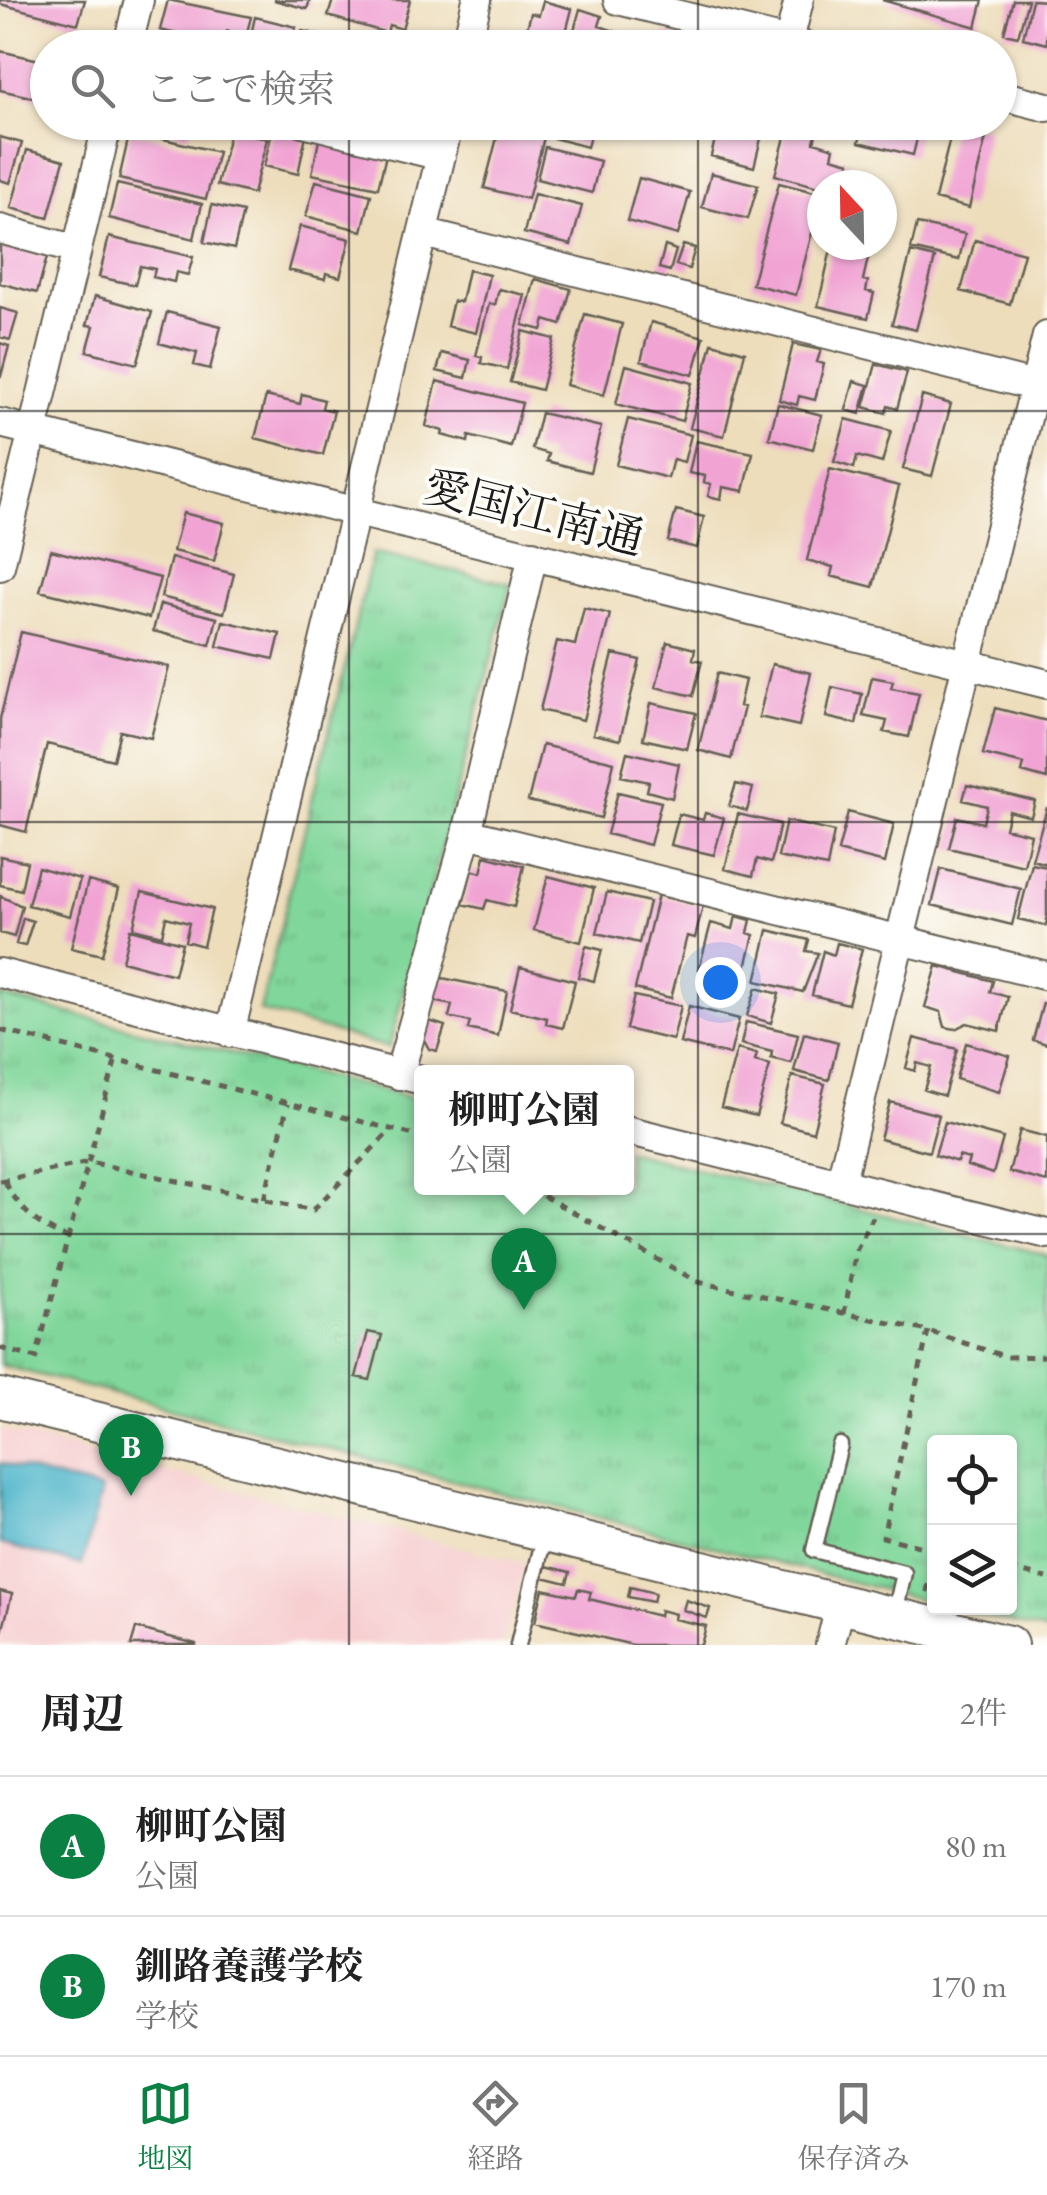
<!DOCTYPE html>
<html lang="ja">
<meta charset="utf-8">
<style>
:root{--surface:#fff;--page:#f2f2f2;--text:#222;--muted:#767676;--line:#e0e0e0;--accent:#0b8043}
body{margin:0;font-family:"EB Garamond","Noto Serif JP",serif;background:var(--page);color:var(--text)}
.controls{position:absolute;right:30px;bottom:30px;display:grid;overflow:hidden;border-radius:10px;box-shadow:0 2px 8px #0004}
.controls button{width:90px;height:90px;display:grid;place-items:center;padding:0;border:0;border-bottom:2px solid var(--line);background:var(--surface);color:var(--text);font:50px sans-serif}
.compass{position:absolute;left:807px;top:170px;width:90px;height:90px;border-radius:50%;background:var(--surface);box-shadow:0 2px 8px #0004;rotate:338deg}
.you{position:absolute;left:720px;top:982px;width:35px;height:35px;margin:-25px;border:8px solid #fff;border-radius:50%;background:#1a73e8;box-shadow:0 0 0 15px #1a73e833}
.badge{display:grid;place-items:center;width:65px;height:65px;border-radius:50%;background:var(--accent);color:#fff;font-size:32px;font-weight:700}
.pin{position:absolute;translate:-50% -82px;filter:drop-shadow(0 2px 5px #0008)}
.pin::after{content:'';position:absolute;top:52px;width:35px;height:30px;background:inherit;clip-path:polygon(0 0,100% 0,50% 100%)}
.popup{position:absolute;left:414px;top:1065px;width:220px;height:130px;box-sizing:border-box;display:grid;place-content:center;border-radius:10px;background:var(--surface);filter:drop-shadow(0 2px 8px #0005);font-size:32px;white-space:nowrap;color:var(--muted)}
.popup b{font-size:38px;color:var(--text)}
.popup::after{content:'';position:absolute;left:50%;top:100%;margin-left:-20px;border:20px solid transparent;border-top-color:var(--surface)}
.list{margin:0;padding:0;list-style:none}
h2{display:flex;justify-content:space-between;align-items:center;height:130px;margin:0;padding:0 40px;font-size:42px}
h2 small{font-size:32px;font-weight:400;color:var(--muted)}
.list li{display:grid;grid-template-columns:65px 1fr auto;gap:30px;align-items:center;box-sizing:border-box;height:140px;padding:0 40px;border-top:2px solid var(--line)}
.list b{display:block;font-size:38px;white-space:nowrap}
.list p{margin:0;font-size:32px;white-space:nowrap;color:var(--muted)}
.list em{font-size:32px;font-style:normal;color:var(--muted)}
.icon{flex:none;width:55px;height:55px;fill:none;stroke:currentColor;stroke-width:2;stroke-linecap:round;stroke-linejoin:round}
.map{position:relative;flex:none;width:1047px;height:1645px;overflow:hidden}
.search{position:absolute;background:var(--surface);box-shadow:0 2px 8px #0004;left:30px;right:30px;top:30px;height:110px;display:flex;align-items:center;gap:25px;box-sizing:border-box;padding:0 35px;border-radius:55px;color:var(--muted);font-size:38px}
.sheet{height:410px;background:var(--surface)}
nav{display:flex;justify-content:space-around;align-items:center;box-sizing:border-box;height:140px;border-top:2px solid var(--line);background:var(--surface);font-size:28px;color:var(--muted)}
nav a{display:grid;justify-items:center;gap:5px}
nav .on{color:var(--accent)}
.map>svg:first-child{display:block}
.built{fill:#f7cfd1}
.park{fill:url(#park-tufts);stroke:#4e7a5c;stroke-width:2.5}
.water{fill:#4db5cb;stroke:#346874;stroke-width:2.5}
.building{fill:#f1a4d4}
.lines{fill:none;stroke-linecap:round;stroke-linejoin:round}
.lane-casing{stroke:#656054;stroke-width:19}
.street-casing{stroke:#656054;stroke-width:32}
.secondary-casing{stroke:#656054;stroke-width:42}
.path{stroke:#656054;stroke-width:5;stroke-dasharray:8 8;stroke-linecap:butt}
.lane{stroke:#fff;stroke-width:14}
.street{stroke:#fff;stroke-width:28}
.secondary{stroke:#fff;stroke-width:38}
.grid{fill:none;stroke:#1c1c1c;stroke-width:2.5;stroke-opacity:0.55}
.labels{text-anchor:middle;stroke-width:8;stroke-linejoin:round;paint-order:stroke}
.street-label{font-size:45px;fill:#1c1c1c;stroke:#fdfcf7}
</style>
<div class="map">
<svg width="1047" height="1645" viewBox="0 0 1047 1645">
<defs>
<pattern id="park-tufts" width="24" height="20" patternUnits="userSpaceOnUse" patternTransform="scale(2.5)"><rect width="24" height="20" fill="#81d79b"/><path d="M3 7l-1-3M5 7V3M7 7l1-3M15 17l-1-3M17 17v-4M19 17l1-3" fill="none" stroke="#6fb885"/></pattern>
</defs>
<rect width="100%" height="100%" fill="#fdfcf7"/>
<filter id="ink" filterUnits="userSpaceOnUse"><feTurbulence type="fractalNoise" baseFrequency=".01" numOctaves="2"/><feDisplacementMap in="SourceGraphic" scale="20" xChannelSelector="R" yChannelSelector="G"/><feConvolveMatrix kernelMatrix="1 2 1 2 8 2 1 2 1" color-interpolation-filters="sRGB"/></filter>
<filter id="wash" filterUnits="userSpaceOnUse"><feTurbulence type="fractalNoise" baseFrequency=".0048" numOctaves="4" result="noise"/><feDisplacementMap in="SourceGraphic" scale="40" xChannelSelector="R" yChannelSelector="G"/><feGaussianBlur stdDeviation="2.25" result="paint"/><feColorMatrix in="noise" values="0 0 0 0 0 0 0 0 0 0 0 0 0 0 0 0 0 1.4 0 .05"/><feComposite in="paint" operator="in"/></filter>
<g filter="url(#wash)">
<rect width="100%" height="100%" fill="#edddbb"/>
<!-- built -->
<path class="built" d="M0 1429 525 1564 503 1645H0Z"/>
<!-- park -->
<path class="park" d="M373 553 511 584 389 1048 260 1011Z
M0 996 421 1100 422 1188H626L627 1151 1047 1255V1632L953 1608H1010V1442H934V1603L0 1365Z"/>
<!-- water -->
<path class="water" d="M0 1463 102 1490 82 1565 0 1544Z"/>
<g id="blocks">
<!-- building -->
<path class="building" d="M0 0H85L78 24 0 4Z
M168 0 251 17 246 36 227 31 223 45 160 30Z
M274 0H310L307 9Z
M333 0H410L402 29 389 25 387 33 328 16Z
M882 0H983L976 27Z
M1013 0H1028L1018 36 1004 33Z
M1032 0 1047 1V44L1023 38Z
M543 1 572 9 562 48H522L531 13 539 15Z
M580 9 602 16 599 26 615 31 610 48H569Z
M255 17 296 27 292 46 248 48Z
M302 31 337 39 335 48H298Z
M165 34 214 46 213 48H162Z
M665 34 712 46V48H662Z
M0 51 48 62V101L0 90Z
M137 122H191L188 136Z
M232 122 258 126 255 136 267 139 253 194 217 185Z
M501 122H548L528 199 484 188Z
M554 122H602L600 131 592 129 587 147 550 137Z
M662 122H687L685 130Z
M719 122H765L754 167 711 156Z
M789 122H819L814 142 834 148 832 157 850 162 844 185 822 188 775 175Z
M864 122H921L913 155 859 142Z
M954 122 988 129 969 208 935 199Z
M273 127 306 135 298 174 264 166Z
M130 131 218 152 206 199 119 179Z
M0 137 22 143 10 183 0 180Z
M319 140 386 155 378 188 312 174Z
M545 147 600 161 592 193 537 179Z
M27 150 64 160 48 218 11 208Z
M711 173 758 185 748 219 702 207Z
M639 178 690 192 678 235 627 221Z
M316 181 371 195 362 231 306 216Z
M779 183 822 194 796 295 752 284Z
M117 184 202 204 194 239 109 218Z
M534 194 582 206 571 245 524 233Z
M212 205 243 212 234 249 204 242Z
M917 224 965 234 959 260 911 249Z
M300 226 350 239 340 277 326 273 325 279 288 270Z
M109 237 193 257 188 275 176 272 174 282 153 277 155 269 140 266 135 285 99 277Z
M975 240 1024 253 1010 304 961 291Z
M0 244 47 257 37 293 0 283Z
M683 245 695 248 689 269 676 265Z
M832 245H871L863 280 868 281 866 291 874 293 868 318 818 306Z
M665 246 676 250 670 271 659 268Z
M911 252 935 258 916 330 892 324Z
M468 270 489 275 476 333 447 326 453 301 461 302Z
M535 279 571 289 561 325 545 320 542 330 523 325Z
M499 289 525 295 507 369 481 363 482 357 476 356 489 304 495 305Z
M95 296 152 312 137 364 87 351 94 326 87 325Z
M0 308 18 313 10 340 0 337Z
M167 312 221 326 210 369 194 365 197 353 159 343Z
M585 314 622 324 604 395 566 385Z
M651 322 704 337 693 375 641 361Z
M523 331 554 339 541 390 510 382Z
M0 343 9 346 1 376 0 375Z
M712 343 745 352 724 436 690 428Z
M793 344 821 350 817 362 824 364 815 400 799 396 797 405 779 400Z
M442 353 470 360 466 378 437 371Z
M876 364 907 372 897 409 888 406 886 413 864 407Z
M626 365 692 383 682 421 616 404Z
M437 381 522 403 511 447 469 436 468 442 442 435 443 431 426 426Z
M854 381 868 385 860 414 846 410Z
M302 394 324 400 322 408 334 411 323 455 255 438 266 396 300 404Z
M922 396 951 404 932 476 903 469Z
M778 404 822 415 813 449 769 438Z
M541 413 601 427 590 472 547 461 549 454 532 449Z
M628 419 691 435 684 462 673 459 668 478 616 465Z
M846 419 891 431 882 463 857 456 854 468 834 462Z
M696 441 753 453 744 491 723 487 721 499 708 496 711 484 704 482 705 476 689 473Z
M830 469 899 486 873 587 831 576 833 567 807 560Z
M676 510 704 517 697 548 668 541Z
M183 513 224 523 214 561 173 551Z
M51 550 160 578 149 618 40 591Z
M171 558 234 574 224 613 161 597Z
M160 604 217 618 210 645 153 631Z
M584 608 610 614 583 720 540 710 557 641 575 645Z
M223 621 280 634 274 659 217 646Z
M21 632 169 667 151 738 120 731 113 760 47 744 26 832 0 825V719Z
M667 642 695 649 693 659 702 661 693 696 656 687Z
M613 654 640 660 620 740 593 734Z
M772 664 811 673 799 726 759 717Z
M717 673 745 680 739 706 744 707 731 759 698 750Z
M872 677 893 681 891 688 919 693 909 737 884 732 887 721 863 716Z
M832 687 862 694 856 724 826 717Z
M651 703 696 713 687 749 643 739Z
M995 708 1047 721V779L1022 772 1024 764 983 754Z
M542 745 614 762 601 818 528 801Z
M627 752 679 764 672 798 647 791 649 782 621 776Z
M736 784 753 788 747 811 729 806Z
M967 785 1035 801 1031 817 1009 811 1005 828 1031 834 1024 866 949 848 957 817 983 823 987 806 963 800Z
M618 792 661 802 650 845 607 834Z
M1047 807V864L1032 860Z
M848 812 894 824 885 863 838 851Z
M705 813 724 818 714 855 671 845 679 814 703 820Z
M738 814 780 824 771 863 757 859 753 876 725 869Z
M786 821 834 832 827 867 778 857Z
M0 856 27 862 21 890 0 885Z
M485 856 524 866 514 907 487 900 484 909 463 904 472 870 481 873Z
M1032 864 1047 867V926L1018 919Z
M38 867 80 879 70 916 28 905Z
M941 869 1021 889 1012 925 932 905Z
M548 876 594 888 581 942 534 930Z
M88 881 119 889 102 955 71 948Z
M142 892 212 909 203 946 185 941 189 923 166 917 162 935 133 928Z
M607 892 649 902 639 943 597 933Z
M658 895 703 906 695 938 687 936 671 998 635 989Z
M0 896 22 906 14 937 0 933Z
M736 916 751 920 748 933 754 935 745 971 724 966 721 976 699 969 711 923 733 929Z
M23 918 33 921 25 946 16 944Z
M130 929 182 943 174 975 122 961Z
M768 930 809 940 806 951 818 953 803 992 756 981Z
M837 943 862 949 848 1004 812 995 823 951 834 955Z
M586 946 602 950 594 981 578 977Z
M937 966 993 981 990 992 1008 997 999 1031 967 1023 955 1029 945 1027 941 1012 925 1007Z
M520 967 575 981 563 1028 546 1024 547 1018 510 1009Z
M437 977 507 991 498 1036 468 1029 470 1022 449 1017 452 1005 432 1001Z
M756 988 779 994 771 1023 747 1016Z
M634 996 681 1006 673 1040 626 1029Z
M1043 1003 1047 1004V1044L1033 1040Z
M689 1006 739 1019 730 1055 680 1043Z
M429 1021 445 1026 437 1051 429 1049 423 1038Z
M746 1022 798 1034 791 1063 771 1058 772 1052 741 1044Z
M804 1033 838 1042 829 1080 794 1071Z
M914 1038 957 1049 944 1096 924 1090 931 1067 917 1063 915 1071 906 1068Z
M966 1043 1010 1056 999 1092 956 1079Z
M737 1049 757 1054 755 1061 770 1065 756 1116 721 1107Z
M792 1076 825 1084 813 1132 780 1123Z
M890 1102 939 1115 929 1152 880 1139Z
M945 1122 1003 1138 993 1174 967 1166 969 1159 959 1156 957 1162 935 1155Z
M1020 1130 1047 1137V1182L1009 1172Z
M368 1332 382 1335 370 1380 356 1377Z
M546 1566 570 1572 567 1583 543 1577Z
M630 1587 655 1593 653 1602 628 1597Z
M543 1589 576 1596 578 1589 591 1592 589 1599 659 1616 660 1610 675 1614 674 1619 706 1626 701 1645H633L535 1622Z
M0 1591 12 1594 1 1636H0Z
M686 1600 710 1608 707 1618 683 1610Z
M136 1628 196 1644V1645H131Z"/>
</g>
</g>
<g filter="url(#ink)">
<use href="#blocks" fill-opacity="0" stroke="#656054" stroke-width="2.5"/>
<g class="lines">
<defs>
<path id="lane" d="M840 1445 814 1550 904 1573 894 1617
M518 1645 545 1533"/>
<path id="street" d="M618 0 813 48
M789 41 799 0
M127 48 139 0
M466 48 477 0
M1000 95 1047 107
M303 122 441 156
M0 229 77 250
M423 233 1047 389
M0 423 1047 684
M0 566 108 122
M467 833 1047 976
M0 973 422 1080
M230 1033 449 122
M399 1075 467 833 533 555
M626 1130 1047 1234
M841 1181 1047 336
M830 1645 841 1604"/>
<path id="secondary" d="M0 1398 1008 1645"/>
</defs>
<!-- lane casing -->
<use href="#lane" class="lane-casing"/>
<!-- street casing -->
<use href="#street" class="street-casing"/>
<!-- secondary casing -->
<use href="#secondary" class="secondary-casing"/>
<!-- path -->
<path class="path" d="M0 1030 422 1137
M0 1181 89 1162 313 1210 391 1130
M5 1182C21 1211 38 1227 69 1238
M529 1188 698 1282 928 1331 1007 1357 1047 1356
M264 1199 288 1104
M844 1314 856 1251 873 1217
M928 1331 883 1537 934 1550
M0 1348 36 1358 115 1062
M1010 1569 1047 1578
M927 1592 934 1550"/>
<!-- lane -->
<use href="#lane" class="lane"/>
<!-- street -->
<use href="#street" class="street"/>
<!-- secondary -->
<use href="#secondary" class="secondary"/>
</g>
</g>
<!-- grid -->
<path class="grid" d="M349 0V48M698 0V48M349 122V1645M698 122V1645M0 411H1047M0 822H1047M0 1234H1047"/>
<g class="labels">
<!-- street labels -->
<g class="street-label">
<text transform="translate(534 512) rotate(14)" y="16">愛国江南通</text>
</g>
</g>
</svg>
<div class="controls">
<button><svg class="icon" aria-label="locate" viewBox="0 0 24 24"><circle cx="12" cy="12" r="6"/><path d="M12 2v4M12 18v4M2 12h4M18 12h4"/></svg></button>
<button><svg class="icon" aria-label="layers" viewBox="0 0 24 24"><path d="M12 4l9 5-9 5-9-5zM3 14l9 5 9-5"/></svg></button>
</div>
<svg class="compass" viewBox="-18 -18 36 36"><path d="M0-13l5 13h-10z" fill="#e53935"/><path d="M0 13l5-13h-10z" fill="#767676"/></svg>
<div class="you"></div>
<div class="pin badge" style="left:524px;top:1310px">A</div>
<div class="popup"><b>柳町公園</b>公園</div>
<div class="pin badge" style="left:131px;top:1496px">B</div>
<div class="search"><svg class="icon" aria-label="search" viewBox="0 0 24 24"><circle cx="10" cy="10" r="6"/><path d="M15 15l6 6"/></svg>ここで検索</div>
</div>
<section class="sheet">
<h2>周辺<small>2件</small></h2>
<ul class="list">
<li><span class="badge">A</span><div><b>柳町公園</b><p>公園</p></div><em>80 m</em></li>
<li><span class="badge">B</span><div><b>釧路養護学校</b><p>学校</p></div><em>170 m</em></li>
</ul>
</section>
<nav>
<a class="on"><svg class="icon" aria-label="map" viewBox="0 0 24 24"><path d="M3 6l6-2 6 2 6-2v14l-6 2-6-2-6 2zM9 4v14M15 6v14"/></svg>地図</a>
<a><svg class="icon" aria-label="directions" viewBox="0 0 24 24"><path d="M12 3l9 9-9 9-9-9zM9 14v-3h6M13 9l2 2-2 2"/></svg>経路</a>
<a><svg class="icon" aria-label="saved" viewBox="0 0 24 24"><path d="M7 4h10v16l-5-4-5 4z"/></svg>保存済み</a>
</nav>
